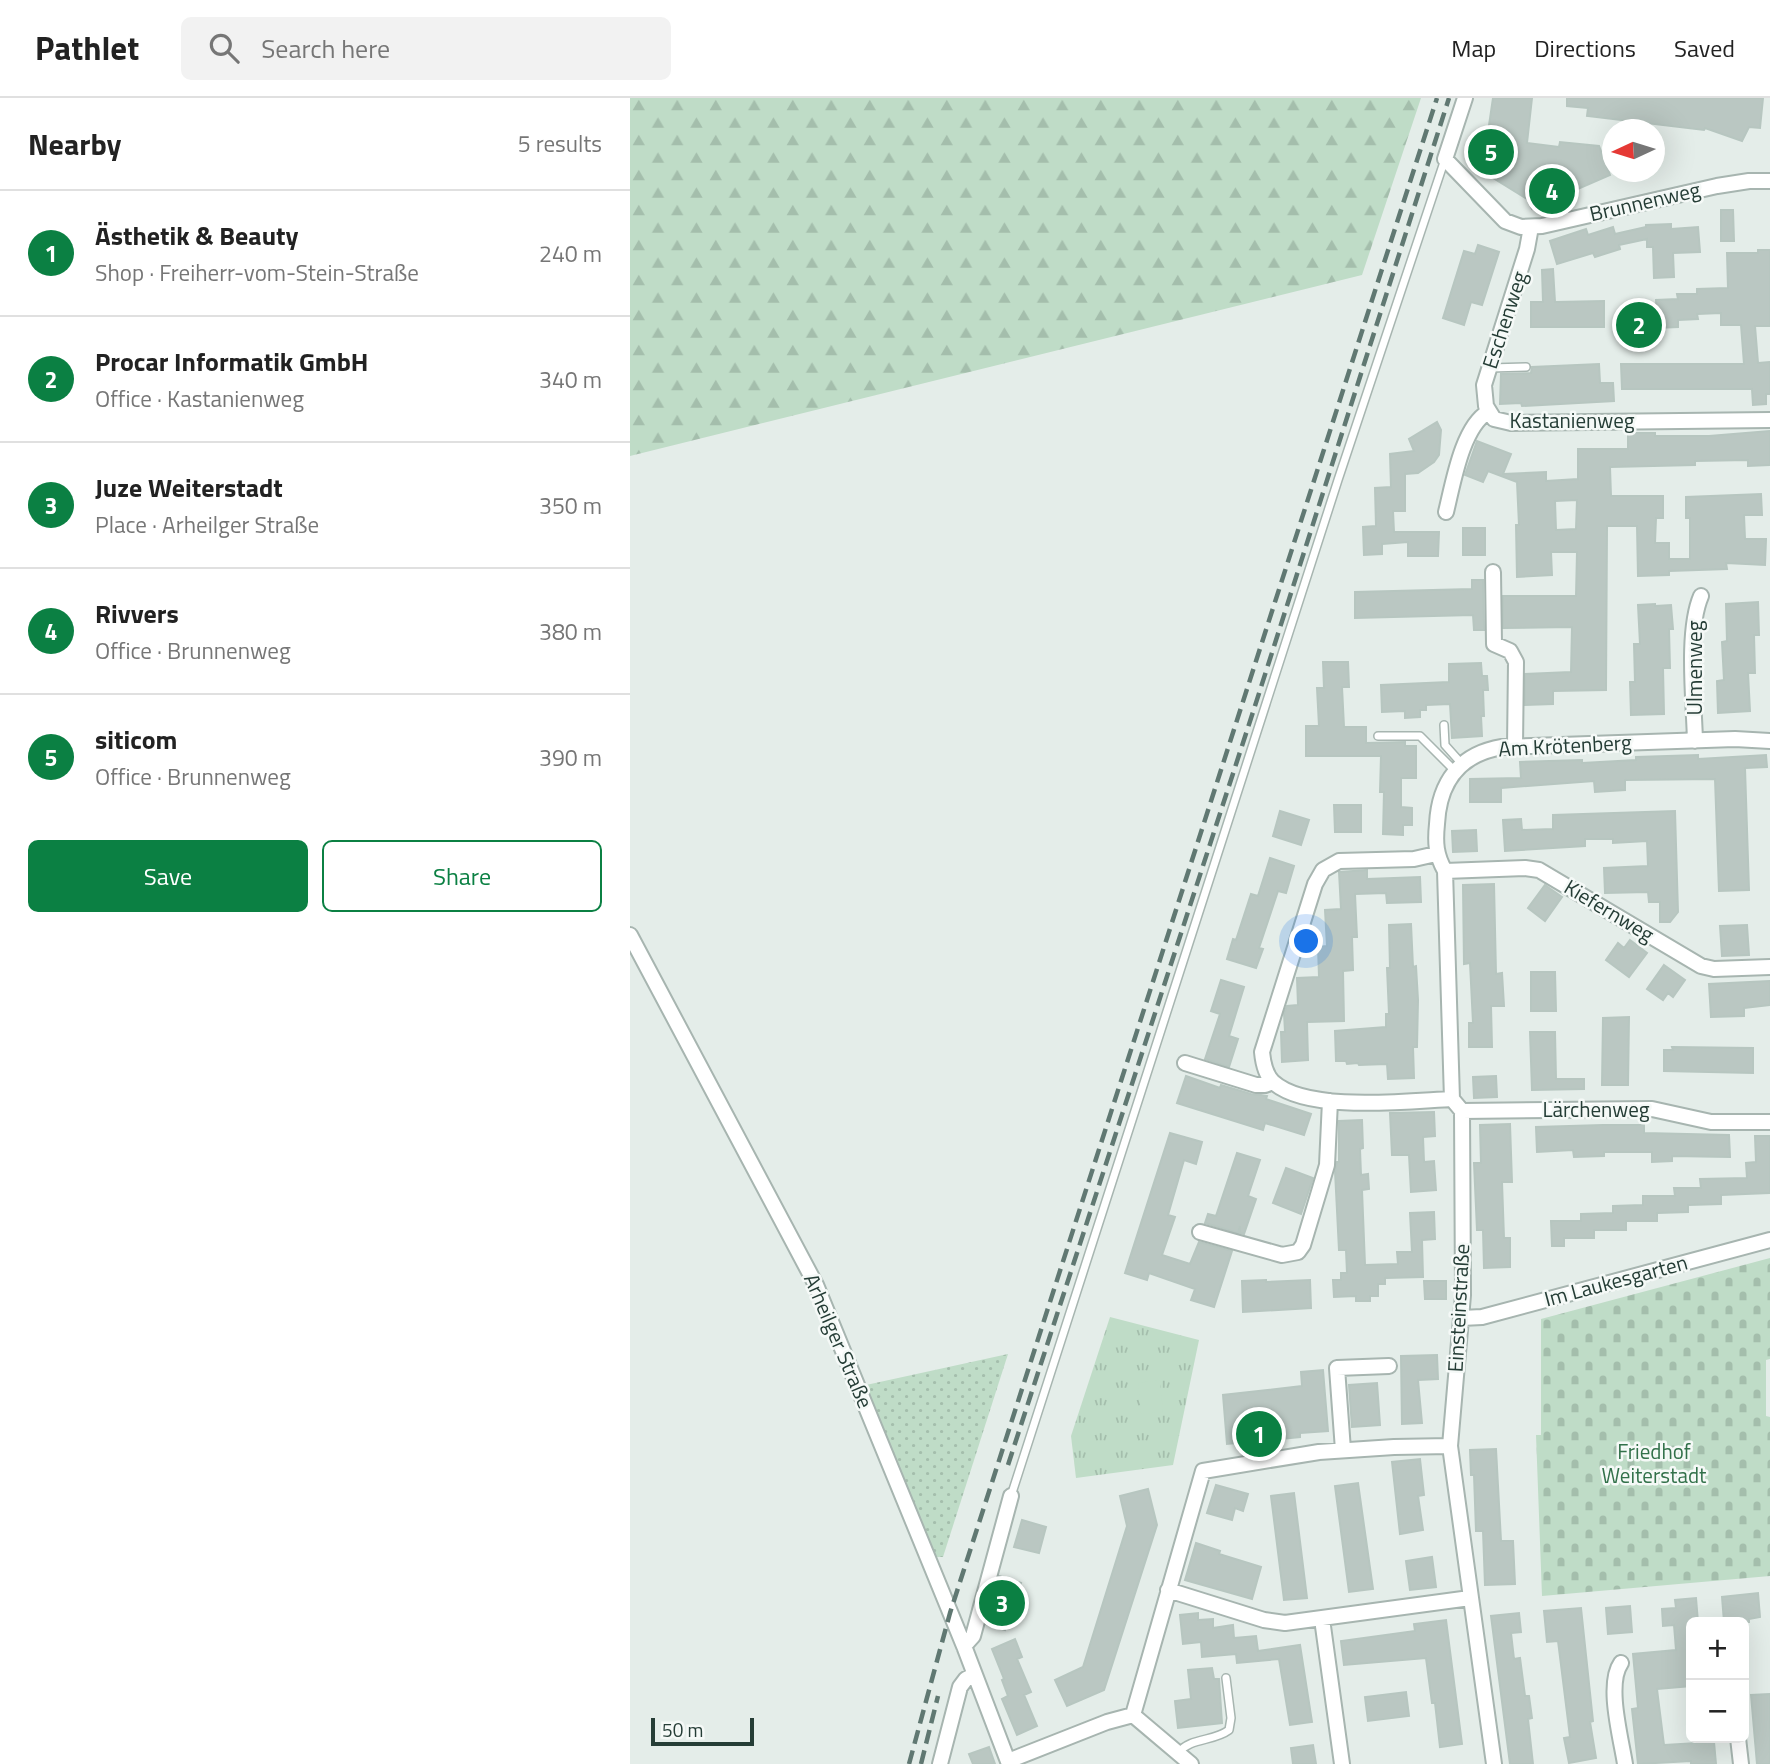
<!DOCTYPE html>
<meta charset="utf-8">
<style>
:root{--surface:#fff;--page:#f2f2f2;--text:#222;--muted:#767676;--line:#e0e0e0;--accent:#0b8043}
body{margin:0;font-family:"Titillium Web",sans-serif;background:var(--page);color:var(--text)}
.controls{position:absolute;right:21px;bottom:21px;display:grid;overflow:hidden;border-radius:10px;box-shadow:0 7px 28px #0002}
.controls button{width:63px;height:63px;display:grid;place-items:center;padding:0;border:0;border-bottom:2px solid var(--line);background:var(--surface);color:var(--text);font:35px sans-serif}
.compass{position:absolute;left:972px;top:21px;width:63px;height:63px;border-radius:50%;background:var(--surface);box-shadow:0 7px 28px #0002;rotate:266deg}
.scale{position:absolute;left:21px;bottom:18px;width:103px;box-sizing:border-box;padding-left:7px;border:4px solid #253d36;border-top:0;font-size:19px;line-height:24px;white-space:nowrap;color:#253d36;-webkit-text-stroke:5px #f5f9f7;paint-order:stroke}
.you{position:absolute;left:677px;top:844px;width:24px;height:24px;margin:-18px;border:5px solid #fff;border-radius:50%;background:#1a73e8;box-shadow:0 0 0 10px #1a73e833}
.badge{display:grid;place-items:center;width:46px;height:46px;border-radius:50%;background:var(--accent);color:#fff;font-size:23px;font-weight:700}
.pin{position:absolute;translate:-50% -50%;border:4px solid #fff;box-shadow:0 2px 7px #0006}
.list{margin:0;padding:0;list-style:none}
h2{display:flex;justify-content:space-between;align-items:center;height:91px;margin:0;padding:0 28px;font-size:30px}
h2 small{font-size:23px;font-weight:400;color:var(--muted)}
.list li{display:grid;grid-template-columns:46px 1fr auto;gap:21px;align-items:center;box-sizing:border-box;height:126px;padding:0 28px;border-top:2px solid var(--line)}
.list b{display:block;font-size:26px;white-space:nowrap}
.list p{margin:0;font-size:23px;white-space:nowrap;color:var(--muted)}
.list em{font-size:23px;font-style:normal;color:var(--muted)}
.actions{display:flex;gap:14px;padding:21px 28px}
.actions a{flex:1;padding:16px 0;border:2px solid var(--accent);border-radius:10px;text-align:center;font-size:24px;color:var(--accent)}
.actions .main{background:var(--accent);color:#fff}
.icon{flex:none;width:38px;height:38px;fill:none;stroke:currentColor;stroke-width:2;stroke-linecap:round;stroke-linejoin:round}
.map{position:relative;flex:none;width:1140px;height:1666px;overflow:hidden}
header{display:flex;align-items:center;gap:42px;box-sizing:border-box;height:98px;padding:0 35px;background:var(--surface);border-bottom:2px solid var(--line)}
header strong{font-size:33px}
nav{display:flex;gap:38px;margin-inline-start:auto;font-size:24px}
.search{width:490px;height:63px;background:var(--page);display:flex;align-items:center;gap:18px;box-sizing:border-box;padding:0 24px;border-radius:10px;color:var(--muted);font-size:26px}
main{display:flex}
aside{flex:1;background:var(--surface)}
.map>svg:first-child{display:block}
.grass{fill:url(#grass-tufts)}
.forest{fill:url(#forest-firs)}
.cemetery{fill:url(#cemetery-stones)}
.garden{fill:url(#garden-dots)}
.pitch{fill:#bfdcc7}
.building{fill:#bac7c2;stroke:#b7c6c0;stroke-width:2;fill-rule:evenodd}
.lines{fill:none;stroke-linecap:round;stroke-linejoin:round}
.service-casing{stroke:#a7b5b0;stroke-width:10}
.minor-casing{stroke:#a7b5b0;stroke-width:18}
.service{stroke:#fff;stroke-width:7}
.minor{stroke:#fff;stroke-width:14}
.rail{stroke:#607872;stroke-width:4.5;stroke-dasharray:14 7;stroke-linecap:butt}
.labels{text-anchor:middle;stroke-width:5;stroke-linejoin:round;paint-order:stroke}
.street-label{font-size:21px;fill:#253d36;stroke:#f5f9f7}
.park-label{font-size:21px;fill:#32714a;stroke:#f5f9f7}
</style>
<header>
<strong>Pathlet</strong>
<div class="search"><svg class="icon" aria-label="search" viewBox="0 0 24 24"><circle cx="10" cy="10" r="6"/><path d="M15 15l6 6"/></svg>Search here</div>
<nav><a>Map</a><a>Directions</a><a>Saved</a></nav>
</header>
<main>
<aside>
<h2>Nearby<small>5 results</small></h2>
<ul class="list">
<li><span class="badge">1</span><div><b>Ästhetik &amp; Beauty</b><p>Shop · Freiherr-vom-Stein-Straße</p></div><em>240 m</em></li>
<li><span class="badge">2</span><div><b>Procar Informatik GmbH</b><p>Office · Kastanienweg</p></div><em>340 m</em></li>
<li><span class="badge">3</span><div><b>Juze Weiterstadt</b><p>Place · Arheilger Straße</p></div><em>350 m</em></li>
<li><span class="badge">4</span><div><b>Rivvers</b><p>Office · Brunnenweg</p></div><em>380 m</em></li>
<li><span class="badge">5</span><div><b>siticom</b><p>Office · Brunnenweg</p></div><em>390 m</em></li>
</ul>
<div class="actions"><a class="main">Save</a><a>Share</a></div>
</aside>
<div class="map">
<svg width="1140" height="1666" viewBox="0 0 1140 1666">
<defs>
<pattern id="grass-tufts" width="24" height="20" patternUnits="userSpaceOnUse" patternTransform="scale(1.75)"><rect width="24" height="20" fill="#bfdcc7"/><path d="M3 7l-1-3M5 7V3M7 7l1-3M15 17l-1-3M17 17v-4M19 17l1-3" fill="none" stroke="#a4beac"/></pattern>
<pattern id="forest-firs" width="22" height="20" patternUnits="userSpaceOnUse" patternTransform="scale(1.75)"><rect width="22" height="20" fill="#bfdcc7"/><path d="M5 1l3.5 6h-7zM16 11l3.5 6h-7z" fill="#a4beac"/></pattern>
<pattern id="cemetery-stones" width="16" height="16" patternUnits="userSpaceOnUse" patternTransform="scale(1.75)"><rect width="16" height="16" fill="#bfdcc7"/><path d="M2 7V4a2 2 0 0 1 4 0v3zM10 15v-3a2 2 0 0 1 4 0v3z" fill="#a4beac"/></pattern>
<pattern id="garden-dots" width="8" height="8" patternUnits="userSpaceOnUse" patternTransform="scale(1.75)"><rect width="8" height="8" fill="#bfdcc7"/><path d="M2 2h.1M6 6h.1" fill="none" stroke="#a4beac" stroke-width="1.8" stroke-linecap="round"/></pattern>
</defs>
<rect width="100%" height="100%" fill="#e4ede9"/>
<!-- grass -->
<path class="grass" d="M480 1219 569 1242 543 1367 446 1380 441 1338Z"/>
<!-- forest -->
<path class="forest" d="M0 0H791L732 177 0 358Z"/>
<!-- cemetery -->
<path class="cemetery" d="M1140 1160V1261L1136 1262V1318L1140 1319V1478L912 1498 906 1337H911V1221Z"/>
<!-- garden -->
<path class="garden" d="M378 1256 313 1459H306L236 1287Z"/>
<!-- pitch -->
<path class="pitch" d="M530 1282 533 1314 511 1316 508 1285Z"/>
<!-- building -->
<path class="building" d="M863 0H902L897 45 929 49 930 44 969 48 980 77 920 103 912 113 902 111 897 101 842 67 857 41Z
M937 0H1133L1130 30 1119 29 1112 43 1075 30 1074 32 957 18 958 10 937 8Z
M1091 112H1103L1104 143H1091Z
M1041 126V131L1068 129 1070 154 1043 155 1044 179 1024 180 1023 149H1017V141L989 147 990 151 965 159 963 155 927 166 920 143 956 131 958 137 983 129 985 136 1016 129V127Z
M848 147 869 154 852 207 841 204 834 227 813 220 834 153 845 156Z
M1128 152H1140V228H1125L1128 265 1140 264V296H1136V306L1123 307 1122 291H992L991 266H1114L1111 227H1091V215L1067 216 1068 221 1048 222V229L1025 230V243L994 244 993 219 1027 218 1026 202 1048 201 1047 196H1067V191L1098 190 1097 155H1128Z
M923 171 925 204 974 203V229H901V204H913L912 172Z
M969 266 970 285H983L984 303 892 308 891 305 870 306 871 276 901 275 902 269Z
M807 324 811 332 809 357 804 364 788 375 775 376V413H763L764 434H809L808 458H778V444L752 446V456L734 457 733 429 746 428 745 390 761 389 760 356 784 353 779 341Z
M1140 333V367L1118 368V362L1065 363V367L980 369 981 398H1033V420H1026L1025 445H1039V461H1060V420H1056V399L1131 396 1132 417H1114L1115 441H1136L1135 467 1096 465 1097 471 1039 473V477L1008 478 1007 428H977L976 592 923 593V606L895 607V576L941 574 942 529 873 530V498H946L947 454H921L922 477 887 479 886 427H889L887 384 858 373 853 384 835 377 847 343 881 356 873 376 916 374V383L948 381V351H998V335H1025V338H1079ZM947 402 946 431 926 432 925 403Z
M833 430H855V457H833Z
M842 482H853L854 532H844L843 517 725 520V494L842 491Z
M1128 504 1129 537H1124L1125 575H1118L1120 613 1088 615 1087 583 1094 582 1092 544 1097 543 1096 506Z
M1025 506V508L1041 507 1043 531H1039L1040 570H1033L1034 616 1001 617 1000 584H1005L1004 546H1010L1008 507Z
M693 564H718L719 589H712L714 629H736V645L775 644V648H786V680H771V709L782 710V727H773V737L753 736 754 694H750L751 658H676V628H689L687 590H694Z
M851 565 852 578H857L858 592H853L854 618H851L852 638 822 640 820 606 796 607V612H790V619L775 620V613L752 614 751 587 819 584V566Z
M1068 657V661L1136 657 1137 669 1115 670 1119 792 1089 793 1085 681 995 682V692L965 694 964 683 871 690V704H840V681L891 680 890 664 952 662V665L1006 662V659Z
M704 707H731V734H705Z
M650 713 679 722 671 747 643 738Z
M1045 713 1048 814 1040 824H1030V804H1019L1018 794 975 795 974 770 1018 768 1017 743 983 745V741H955V748L875 753 873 722 891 721 892 732 923 731V717Z
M846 732 847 753 823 754 822 733Z
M640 760 664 768 656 795 648 793 629 850 633 851 626 870 597 861 603 841 606 842 621 796 628 798Z
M737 772V781L790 779 791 804 757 805 756 795 725 796 727 839H722L723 872 713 873 714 923 677 924 678 962 652 964 651 934H655L654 915 657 908 668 907 667 880 689 879 688 849 697 848 695 812 711 811 709 774Z
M864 786 866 876 872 875 874 908H861L862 949H839V925H843L840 865 834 866 833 787Z
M915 787 932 799 915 823 898 810Z
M781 826 783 869 786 868 788 902 787 949H783L784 980 758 981 757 966 729 967 728 965 717 966 716 963H706L705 933 756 929V916H759L757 870H760L759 827Z
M1117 827 1119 857 1092 858 1090 828Z
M1000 842 1017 855 999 879 976 862 988 845 994 850Z
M1034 867 1055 882 1043 899 1038 895 1033 902 1017 891Z
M901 874H925L926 913H901Z
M591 882 614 889 599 938 608 941 599 969 575 961 590 916 581 913Z
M1140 883V907L1114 910V918L1081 919 1079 886Z
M999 919 998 987H972L973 920Z
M900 934H925L926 981H954V991L902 992Z
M1042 949 1123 950V975L1034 973V952H1043Z
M556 978 590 990 591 987 621 996 631 997 637 998 636 1001 681 1016 674 1037 635 1025 633 1032 547 1005Z
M866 978 867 999 844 1000 843 979Z
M804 1014 805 1038 793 1039 794 1064 804 1063 806 1092 781 1094 779 1057H762L760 1015Z
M732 1022 733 1050 730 1051 731 1077 738 1076 739 1091 732 1092 735 1167 768 1166 767 1154H782L780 1115 804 1114 805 1141 792 1142 793 1179 755 1180V1186H748V1198H740V1203H726V1198L704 1199 703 1182H711V1175H717L716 1152H709L705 1073 707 1064H709V1023Z
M880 1026 882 1084H872L874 1140H880V1169L854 1170 853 1132H847L844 1065H851L850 1027Z
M973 1027H1014V1035L1099 1037 1100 1059 1042 1058V1063L1022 1064V1054H974V1058L944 1059 943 1052 907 1054 906 1029Z
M540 1035 572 1044 566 1066 554 1062 538 1117 545 1119 532 1157 560 1166 569 1144 602 1153 584 1209 561 1202 565 1191 519 1175 517 1182 495 1175Z
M1125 1038H1140V1095L1091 1097V1106L1058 1107V1114L1027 1115V1123H996V1132H964V1140H934V1148H922L921 1123H951V1116L983 1115V1108L1013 1107V1098H1045L1044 1090H1071L1070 1081 1117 1080 1116 1065 1126 1064Z
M607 1055 630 1062 618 1098 626 1101 614 1136 610 1135V1128L608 1135 575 1125 578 1116 586 1118Z
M656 1070 683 1080 671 1116 643 1105Z
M636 1182V1184L680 1182 681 1210 613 1214 612 1183Z
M794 1183H816V1201H795Z
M807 1257 808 1281 788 1282 792 1325 772 1326 771 1258Z
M693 1272 698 1333 670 1335V1339L597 1346 593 1297 672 1288 671 1274Z
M747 1285 750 1327 722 1329 719 1287Z
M866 1351 871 1443H883L885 1486 855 1487 853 1433H846L844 1377H841L840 1352Z
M790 1361 794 1397 788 1398 793 1432 770 1436 762 1364Z
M728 1385 743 1491 719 1494 705 1388Z
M586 1387 618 1396 613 1413 605 1410 602 1422 577 1415Z
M518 1391 527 1427 474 1592 437 1608 425 1582 453 1569 497 1428 490 1398Z
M664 1395 677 1500 654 1502 641 1398Z
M392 1422 416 1429 409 1455 384 1449Z
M566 1445 590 1453 589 1456 631 1469 622 1501 555 1482Z
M802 1459 806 1489 780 1492 776 1463Z
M369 1478 391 1485 375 1532 356 1526Z
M1128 1495 1130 1519 1119 1521V1524H1094L1092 1499Z
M1066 1500 1068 1524H1061V1588L1027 1591 1034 1647 1084 1644 1086 1666H1061V1663L1008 1666 1002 1611 1008 1610 1003 1556 1046 1552 1044 1527 1033 1528 1032 1511 1046 1510 1045 1502Z
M1000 1508 1002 1534 978 1536 976 1510Z
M951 1510 963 1623 960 1624 966 1660 939 1665 934 1640 940 1639 928 1543 917 1544 914 1513Z
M568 1515V1522L583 1521V1530L603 1527 604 1540 626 1538 628 1553 670 1547 682 1624 660 1627 649 1561 607 1565 606 1556 572 1559 571 1544 553 1546 550 1517Z
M889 1515 891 1534 881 1535 884 1561 890 1560 895 1598H899L902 1620 898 1621 903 1666H880L861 1518Z
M816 1522 832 1646 810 1649 805 1605H802L796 1560 714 1567 711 1543 785 1533 784 1526Z
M385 1541 392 1559 387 1561 401 1594 394 1597 407 1628 387 1637 372 1601 378 1598 372 1582 374 1581 362 1551Z
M582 1570 584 1581H589L592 1625 548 1630 545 1603 561 1601 558 1572Z
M776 1594 779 1618 738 1623 735 1599Z
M1140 1596V1666H1127L1121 1597Z
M683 1647 686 1666H663L661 1650Z
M359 1649 365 1666H343L339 1656Z"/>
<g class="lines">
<defs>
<path id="service" d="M860 270 896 269
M814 627 815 647 832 666
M748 638H790L825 673
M381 1398 708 382 815 61
M548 1655C561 1639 583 1644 599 1632L601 1620 596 1580"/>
<path id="minor" d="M835 0 815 61 875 123 891 129 912 128 1087 88 1119 83H1140
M901 129 897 151 854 287 856 308 864 321 881 325 1140 322
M816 414C823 386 832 329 858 314
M863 474 864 546 880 553 886 564 885 648
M1065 643C1064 603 1056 533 1071 498
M806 756 784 761 709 763 693 772 685 786 632 954C633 965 635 976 643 984 677 1015 778 1003 822 1001
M815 773 895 770 909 772 1071 868 1084 871 1140 869
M0 837 186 1187 334 1548 379 1666
M555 965 626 987H635L643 984
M832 1013 1022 1011 1081 1024H1140
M570 1134 652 1157 668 1154 673 1147 697 1067 700 1003
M832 1220 852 1219 1140 1142
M713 1352 707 1270 759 1268
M538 1492 634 1522 655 1525 840 1500
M692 1521 712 1666
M334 1548 343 1538 381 1398
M991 1565C976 1586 991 1640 995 1666
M503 1617 561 1666
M1108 1640 1111 1666
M378 1663 477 1624 503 1617 573 1373 689 1354 764 1349 820 1348
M310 1666 330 1589 336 1581 344 1577
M864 1666 820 1348 833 1197 832 1013 822 1001 815 773C806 757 805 745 807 726 809 684 830 656 872 649L1105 641 1140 643"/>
</defs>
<!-- service casing -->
<use href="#service" class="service-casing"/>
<!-- minor casing -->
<use href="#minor" class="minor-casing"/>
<!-- service -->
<use href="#service" class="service"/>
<!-- minor -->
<use href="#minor" class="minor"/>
<!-- rail -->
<path class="rail" d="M378 1367 624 611 819 0
M279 1666 320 1515 807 0
M291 1666 308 1598"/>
</g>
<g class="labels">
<!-- street labels -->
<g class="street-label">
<text transform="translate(1015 104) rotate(-13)" y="7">Brunnenweg</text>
<text transform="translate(875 222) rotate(-72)" y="7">Eschenweg</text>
<text x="942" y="330">Kastanienweg</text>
<text transform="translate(1065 570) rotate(-90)" y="7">Ulmenweg</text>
<text transform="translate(935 648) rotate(-3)" y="7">Am Krötenberg</text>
<text transform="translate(979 813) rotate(31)" y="7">Kiefernweg</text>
<text x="966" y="1019">Lärchenweg</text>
<text transform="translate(986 1183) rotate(-15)" y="7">Im Laukesgarten</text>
<text transform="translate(829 1210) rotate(-87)" y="7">Einsteinstraße</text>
<text transform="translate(208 1243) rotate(67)" y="7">Arheilger Straße</text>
</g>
<!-- park labels -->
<g class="park-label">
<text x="1024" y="1361">Friedhof<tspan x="1024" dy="24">Weiterstadt</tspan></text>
</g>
</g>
</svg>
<div class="controls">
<button>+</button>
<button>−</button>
</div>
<svg class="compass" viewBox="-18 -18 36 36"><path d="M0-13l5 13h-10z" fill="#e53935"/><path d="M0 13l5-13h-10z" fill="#767676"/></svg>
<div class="scale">50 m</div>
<div class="you"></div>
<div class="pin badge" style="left:629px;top:1336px">1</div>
<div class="pin badge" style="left:1009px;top:227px">2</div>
<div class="pin badge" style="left:372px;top:1505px">3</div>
<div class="pin badge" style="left:922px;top:93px">4</div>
<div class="pin badge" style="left:861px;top:54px">5</div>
</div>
</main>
